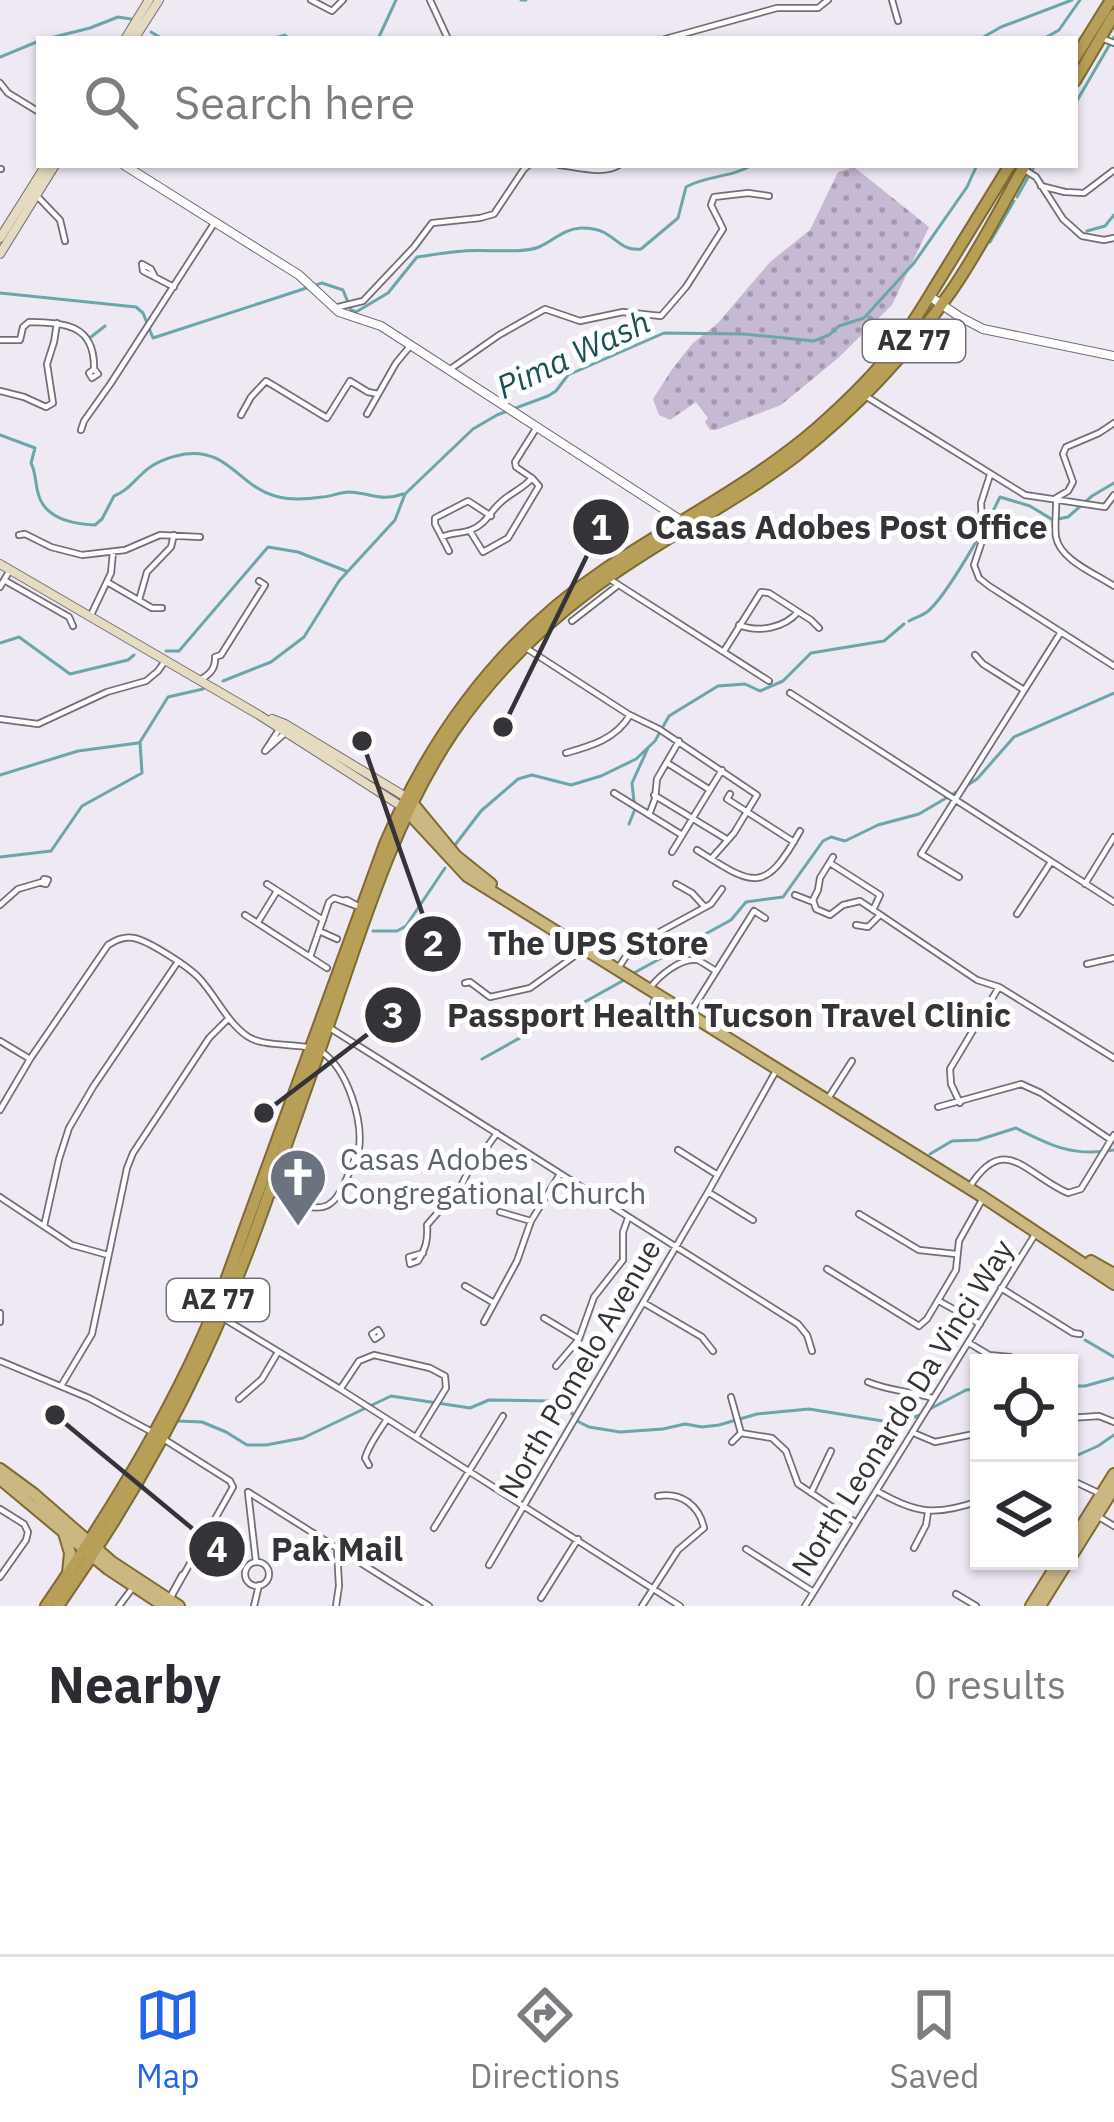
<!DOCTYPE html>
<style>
:root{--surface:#fff;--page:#f2f2f3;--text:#2b2b33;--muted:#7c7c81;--line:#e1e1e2;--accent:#2563eb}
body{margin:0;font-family:"IBM Plex Sans",sans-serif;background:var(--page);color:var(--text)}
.controls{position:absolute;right:36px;bottom:36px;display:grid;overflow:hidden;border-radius:0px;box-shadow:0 3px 9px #0004}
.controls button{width:108px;height:108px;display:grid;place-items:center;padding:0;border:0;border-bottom:3px solid var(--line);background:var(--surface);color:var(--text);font:60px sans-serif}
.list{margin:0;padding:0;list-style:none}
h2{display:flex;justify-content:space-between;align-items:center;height:156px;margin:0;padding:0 48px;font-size:51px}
h2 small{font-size:39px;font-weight:400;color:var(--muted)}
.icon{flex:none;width:66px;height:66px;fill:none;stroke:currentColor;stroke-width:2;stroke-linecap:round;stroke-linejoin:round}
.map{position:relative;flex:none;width:1114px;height:1606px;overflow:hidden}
.search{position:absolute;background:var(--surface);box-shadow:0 3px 9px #0004;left:36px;right:36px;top:36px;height:132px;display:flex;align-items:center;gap:30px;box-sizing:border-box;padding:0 42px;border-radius:0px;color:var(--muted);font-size:45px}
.sheet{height:348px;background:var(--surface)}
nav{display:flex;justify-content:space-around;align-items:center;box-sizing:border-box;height:168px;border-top:3px solid var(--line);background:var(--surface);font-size:33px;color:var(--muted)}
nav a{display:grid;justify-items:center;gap:6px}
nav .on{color:var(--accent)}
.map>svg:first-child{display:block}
.grass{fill:url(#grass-dots)}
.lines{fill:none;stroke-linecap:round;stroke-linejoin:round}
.stream{stroke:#6ba6ab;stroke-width:3}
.minor-casing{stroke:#726d76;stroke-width:8}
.tertiary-casing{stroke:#726d76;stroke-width:10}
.secondary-casing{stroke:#726d76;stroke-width:10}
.primary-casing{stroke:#7e6a32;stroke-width:14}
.trunk-casing{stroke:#7e6a32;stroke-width:14}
.minor{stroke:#fff;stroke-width:4.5}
.tertiary{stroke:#fff;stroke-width:8}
.secondary{stroke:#e4dbc1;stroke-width:8}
.primary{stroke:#cab782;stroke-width:10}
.trunk{stroke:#b89f58;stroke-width:10}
.labels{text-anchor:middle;stroke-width:10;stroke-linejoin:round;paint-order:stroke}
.shield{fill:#fff;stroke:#727073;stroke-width:3}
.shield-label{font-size:27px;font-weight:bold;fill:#353337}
.worship-label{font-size:30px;fill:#5b616d;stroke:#fff;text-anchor:start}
.street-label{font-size:30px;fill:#353337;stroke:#fff}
.water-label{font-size:33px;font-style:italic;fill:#1c5055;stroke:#fff}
.leader{fill:none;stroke:#353337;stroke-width:4.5}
.callout-dot{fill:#353337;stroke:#fff;stroke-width:4.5}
.mark-label{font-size:36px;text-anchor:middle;font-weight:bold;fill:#fff}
.callout-label{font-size:33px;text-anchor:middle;font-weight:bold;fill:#353337;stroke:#fff;stroke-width:10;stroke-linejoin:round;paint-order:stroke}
</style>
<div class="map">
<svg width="1114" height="1606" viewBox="0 0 1114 1606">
<defs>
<pattern id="grass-dots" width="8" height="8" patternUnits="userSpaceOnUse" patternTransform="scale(3)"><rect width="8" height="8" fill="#c6b9d3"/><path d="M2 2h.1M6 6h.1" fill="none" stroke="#a297ac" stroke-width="1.8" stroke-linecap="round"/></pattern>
</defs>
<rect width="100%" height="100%" fill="#eee9f3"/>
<!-- grass -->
<path class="grass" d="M854 167 929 227 892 305 837 359 781 405 716 430H710L705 422 708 418 696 402 670 420 659 415 653 399 673 368 692 344 718 323 770 262 810 230 838 172Z"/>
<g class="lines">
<!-- stream -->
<path class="stream" d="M521 0H526
M151 32 163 39
M46 39 90 28 118 17 131 19
M272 39 285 35 289 39
M378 39 396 0
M980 39 1001 27 1072 0
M1043 39 1059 30 1080 0
M1113 39 1114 37
M0 57 39 41
M1075 104 1110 44
M1017 197 1035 165
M1087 231 1105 226 1114 215
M990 242 1014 201
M0 293 136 307 143 313 153 338 322 283 343 290 351 310 356 312 388 293 417 257C432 255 448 252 464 251 484 249 522 254 539 247 555 240 563 229 581 228 616 227 615 252 641 249L678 218 686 187C707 175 731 178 752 165
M91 337 105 326
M0 435 35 448 31 463C36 473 35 482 38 493 44 518 71 524 95 525L102 519 114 496C127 491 133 482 143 473 154 462 169 457 185 454 228 448 239 486 275 496 288 500 308 499 322 497 331 497 339 492 349 492 371 493 382 502 403 494
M909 621C915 618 921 616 927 612 947 596 988 522 1000 497L1030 506 1053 520 1068 517 1092 496 1114 483
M0 643 19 637 70 674 128 660 134 655
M166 651H179L268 547 298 552 346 571
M223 681 271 662 304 637 339 581 395 520 405 494 473 429 497 415 548 396 556 391 568 375 664 333 744 334 814 341 829 335 839 326 864 318 914 263 967 187 977 165
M0 775 78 751 138 743
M966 786 977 779 1014 737 1114 693
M634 802 632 783 648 748
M629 824 635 809
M455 845 481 811 518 779 532 775 571 785 601 776 636 759 655 741 669 716 718 686 745 684 760 691 783 681 811 653 884 641 904 624
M0 857 51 851 82 806 142 773 140 742 168 697 203 689
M373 931H397L406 926 445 868
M632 974 731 920 746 902 783 897 823 841 831 837 845 841 878 825 919 814 958 791
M482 1059 626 979
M930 1154 952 1141 978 1140 1016 1128C1051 1146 1074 1157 1114 1150
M1085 1340 1114 1357
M1069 1386H1085L1114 1378
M928 1410 966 1390 979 1389
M178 1421 202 1422 226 1432 247 1445H266L303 1438 391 1396 470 1408 489 1400 548 1401 570 1411 579 1422 589 1427 620 1432 663 1429 685 1424 702 1427 719 1425 757 1414 809 1409 889 1422H902L920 1415
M1069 1459 1098 1446 1114 1435"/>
<defs>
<path id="minor" d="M311 0 332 11 343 0
M430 0 448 39
M892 0 898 21
M1101 38 1114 43
M665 39 777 8H818L828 0
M0 83 8 93 39 112
M559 165C578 167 604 175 619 165
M1017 165 1036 177 1063 219 1082 236 1104 240 1114 238
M0 169H1
M1041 186 1065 192 1084 193 1113 171
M37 196 60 220 65 241
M154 275 151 269 142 264 143 271 174 287
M334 308 363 301 414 247 432 223 480 218 494 214 524 169 529 165
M0 340H20L23 327 29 322C65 323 95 324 94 369L89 373 92 378 98 374 94 369
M449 370 499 335 545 309 580 321 623 312 661 316 686 287 723 229 711 205 714 197 748 193 769 196
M0 391 24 397 46 407 53 403 47 364 54 342 57 323
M867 397 1025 495 1105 507 1114 495
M367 414 396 363 411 345
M241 415 251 397 266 381 327 418 350 381 368 392 378 394
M1114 423 1099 433 1066 447 1063 454 1073 482 1068 491 1056 498C1057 510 1054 524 1056 537 1060 560 1096 574 1114 586
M81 430 84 421 111 383 215 222
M990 475 981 503 983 538 974 565 979 578 989 586 1114 666
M532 478 516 467 515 462 537 427
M470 531 483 552 508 538 539 486 532 478
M19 535 25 534 51 547 82 555 125 550 160 535 200 537
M442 537C452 532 461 534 471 530 486 524 489 513 500 503 510 493 523 489 532 478
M449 551 435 524V518L468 501 491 516
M4 580 69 617 73 626
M611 580 769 681
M107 582 152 608H162
M0 587 10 570
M139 600 147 572 171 547 174 535
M90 617 111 573 113 552
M572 621 617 586
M739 625C759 633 784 628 798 612
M526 648 628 714 659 729 757 795 734 833 711 859
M724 651 761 592 769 593 811 620 819 628
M975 655 983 664 1024 690
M199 680C208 676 216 669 215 657L221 655 265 585 259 581
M790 693 1114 902
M0 719 38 724 107 692 146 681 158 671 165 661
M280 728 265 751 285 733
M566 753C591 746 616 739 630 715
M669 764 710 790
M614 793 682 835
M730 794 727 799 794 842
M654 795 728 840
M649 815 655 799 657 779 679 741
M697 850C753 885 764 896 800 831
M672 852 722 770
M833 857 820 878 818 890 813 900 816 909 830 915 843 905 860 901 977 980 999 987 1114 1058
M830 863 880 895 873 910
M959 877 921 854 1061 632
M44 879 48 880 46 884 42 883Z
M267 884 323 920
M676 884 692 893 704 906
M1085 884 1114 837
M795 895 813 902
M0 905 18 889 42 882
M358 906 347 900 343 901 359 907
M1017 914 1051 862
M245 915 327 968
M258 922 277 891
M856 925 868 927 879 916
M319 931 337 939
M310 957 329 902 334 898 343 901
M1087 964 1114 958
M619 967 632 947 711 904 722 889
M465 983 470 982 490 997 530 988 583 950
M650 988C659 976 680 958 697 960 699 960 714 970 716 971
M653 1004 654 1002
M690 1013 754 911 765 918
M330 1028 798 1324 807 1335 812 1351
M0 1041 30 1059
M829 1097 852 1061
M960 1103 951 1084 950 1069 999 987
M938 1107 1021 1084 1041 1093 1111 1140
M0 1110 30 1059 108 945C116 940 124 936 134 938 149 941 189 967 199 978 216 996 226 1021 247 1036 262 1047 293 1043 312 1048
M678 1150 716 1174
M969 1188C1004 1131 1025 1174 1068 1193L1081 1189 1114 1135
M271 1192C336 1224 335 1205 359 1149 363 1119 347 1069 322 1052
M708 1192 753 1220
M0 1197 72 1245 108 1255
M500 1212 531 1221
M859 1214 919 1250 956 1254
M44 1226 59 1159 69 1128 93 1087 177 963
M423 1253 409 1257 410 1264 418 1261C426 1248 428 1240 427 1225L461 1186 473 1162 484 1151 497 1133
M827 1269 919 1326
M465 1286 494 1303
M1001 1288 1073 1333 1080 1334
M939 1301 980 1324
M644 1303 702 1337 713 1351
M0 1313V1322
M223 1318 340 1389 680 1606
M544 1318 579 1339
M484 1322 517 1261 531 1221 560 1174
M919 1326 927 1319 956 1270 959 1241 982 1200
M378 1330 381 1335 375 1339 372 1334Z
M969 1343 989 1355 1010 1357
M374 1355 430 1368 445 1376 446 1388 416 1437
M0 1361 89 1398 152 1432
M556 1366 579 1339 594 1297 623 1260V1232L628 1218
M868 1382C889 1391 910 1391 932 1398
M61 1386 92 1334 127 1168 133 1153 209 1038 228 1019
M341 1388 359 1361 374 1355
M731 1397 741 1433
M239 1399 262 1379 278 1352
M1069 1418 1099 1416 1114 1422
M916 1434 935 1442 979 1433
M162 1438 230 1481 233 1487 170 1599
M732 1442 741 1433 772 1438 786 1451 798 1484 855 1522
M369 1465 365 1458C369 1444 379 1432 387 1419
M1069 1479 1101 1494
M877 1491C916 1514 936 1516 979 1501
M248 1492 429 1606
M248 1492 256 1562
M811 1493 831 1451
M0 1509 24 1524 28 1532 26 1540 0 1577
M1099 1517 1114 1526
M434 1528 503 1416
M914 1548 926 1525 928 1512
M746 1549 812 1591
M245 1574a12 12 0 1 1 24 0a12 12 0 1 1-24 0Z
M489 1565 708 1192 777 1069
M956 1594 976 1606
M170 1597 182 1575
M541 1598 578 1539
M119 1606 134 1586
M254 1606 259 1585
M336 1606 339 1586 337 1549
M642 1606 678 1550 704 1528C699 1505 681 1492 658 1496
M805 1606 1034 1236"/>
<path id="tertiary" d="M124 165 299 275 339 312 381 326 682 521
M929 296 960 317 983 329 1114 356"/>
<path id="secondary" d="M125 39 149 0
M134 39 159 0
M0 238 46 165
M0 254 55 165
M0 564 259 715 401 806
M272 719 285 724 406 797"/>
<path id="primary" d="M409 799 456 856 491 884
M404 808 467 876 983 1197 1114 1284
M1091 1261 1114 1274
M0 1469 34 1494 112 1562 179 1606
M0 1479 108 1569 164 1606
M64 1533 70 1553 68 1573
M1069 1546 1114 1474
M1069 1560 1114 1488
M1031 1606 1059 1561
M1040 1606 1068 1561"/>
<path id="trunk" d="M1075 58 1111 0
M1075 81 1114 15
M46 1606C115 1505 181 1398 225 1283L385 844C432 734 503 638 604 570 674 523 752 484 816 429 841 407 866 383 887 358 907 334 922 308 938 282 962 243 986 204 1010 165
M58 1606C113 1527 163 1443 204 1355 250 1257 283 1151 320 1049 358 942 389 827 453 732 491 677 538 629 592 589 657 540 732 505 797 455 857 408 908 353 952 290 979 251 1001 207 1025 165"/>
</defs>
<!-- minor casing -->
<use href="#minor" class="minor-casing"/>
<!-- tertiary casing -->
<use href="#tertiary" class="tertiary-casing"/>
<!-- secondary casing -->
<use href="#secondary" class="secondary-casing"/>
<!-- primary casing -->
<use href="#primary" class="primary-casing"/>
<!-- trunk casing -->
<use href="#trunk" class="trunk-casing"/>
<!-- minor -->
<use href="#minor" class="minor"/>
<!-- tertiary -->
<use href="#tertiary" class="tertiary"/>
<!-- secondary -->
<use href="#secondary" class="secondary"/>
<!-- primary -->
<use href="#primary" class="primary"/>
<!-- trunk -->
<use href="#trunk" class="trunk"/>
</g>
<!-- icons -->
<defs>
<symbol id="church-pin" viewBox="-11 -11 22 30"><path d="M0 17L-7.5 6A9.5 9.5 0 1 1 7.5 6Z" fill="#6b7280" stroke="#fff"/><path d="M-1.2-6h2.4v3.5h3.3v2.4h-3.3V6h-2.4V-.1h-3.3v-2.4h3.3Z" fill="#fff"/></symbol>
</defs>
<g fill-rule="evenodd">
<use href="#church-pin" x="265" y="1144" width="66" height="90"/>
</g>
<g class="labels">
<!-- shield labels -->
<g class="shield">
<rect x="863" y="320" width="102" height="42" rx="9"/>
<rect x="167" y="1279" width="102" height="42" rx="9"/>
</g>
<g class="shield-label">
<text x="914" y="350">AZ 77</text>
<text x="218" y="1309">AZ 77</text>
</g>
<!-- worship labels -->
<g class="worship-label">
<text x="340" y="1170">Casas Adobes<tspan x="340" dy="34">Congregational Church</tspan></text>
</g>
<!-- street labels -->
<g class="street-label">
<text transform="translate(580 1369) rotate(-60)" y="10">North Pomelo Avenue</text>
<text transform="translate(903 1408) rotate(-58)" y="10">North Leonardo Da Vinci Way</text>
</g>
<!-- water labels -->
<g class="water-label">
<text transform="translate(573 354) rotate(-25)" y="12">Pima Wash</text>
</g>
</g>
<!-- callouts -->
<path class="leader" d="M503 727L601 527M362 741L433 944M264 1113L393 1015M55 1415L217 1549"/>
<g class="callout-dot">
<circle cx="503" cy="727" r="12"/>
<circle cx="362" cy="741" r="12"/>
<circle cx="264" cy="1113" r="12"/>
<circle cx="55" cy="1415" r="12"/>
<circle cx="601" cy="527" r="30"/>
<circle cx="433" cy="944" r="30"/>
<circle cx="393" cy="1015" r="30"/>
<circle cx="217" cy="1549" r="30"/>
</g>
<g class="mark-label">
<text x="601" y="540">1</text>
<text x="433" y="956">2</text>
<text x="393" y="1028">3</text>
<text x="217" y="1562">4</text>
</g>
<g class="callout-label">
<text x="851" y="539">Casas Adobes Post Office</text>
<text x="598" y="955">The UPS Store</text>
<text x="729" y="1027">Passport Health Tucson Travel Clinic</text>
<text x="337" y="1561">Pak Mail</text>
</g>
</svg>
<div class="controls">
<button><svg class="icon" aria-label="locate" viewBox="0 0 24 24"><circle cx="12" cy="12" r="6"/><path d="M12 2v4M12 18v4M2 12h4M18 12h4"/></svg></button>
<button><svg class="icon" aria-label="layers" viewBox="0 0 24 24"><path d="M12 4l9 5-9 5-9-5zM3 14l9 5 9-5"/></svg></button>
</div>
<div class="search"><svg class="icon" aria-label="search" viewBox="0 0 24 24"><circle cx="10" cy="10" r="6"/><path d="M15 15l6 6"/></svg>Search here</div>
</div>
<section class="sheet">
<h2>Nearby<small>0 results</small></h2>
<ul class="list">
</ul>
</section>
<nav>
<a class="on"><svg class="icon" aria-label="map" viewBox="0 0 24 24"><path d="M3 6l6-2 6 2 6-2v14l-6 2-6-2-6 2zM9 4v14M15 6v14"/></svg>Map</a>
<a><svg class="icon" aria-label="directions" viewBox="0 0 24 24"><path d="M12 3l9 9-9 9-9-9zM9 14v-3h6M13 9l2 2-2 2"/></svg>Directions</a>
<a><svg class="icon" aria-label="saved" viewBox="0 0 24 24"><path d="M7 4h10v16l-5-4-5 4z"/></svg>Saved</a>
</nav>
